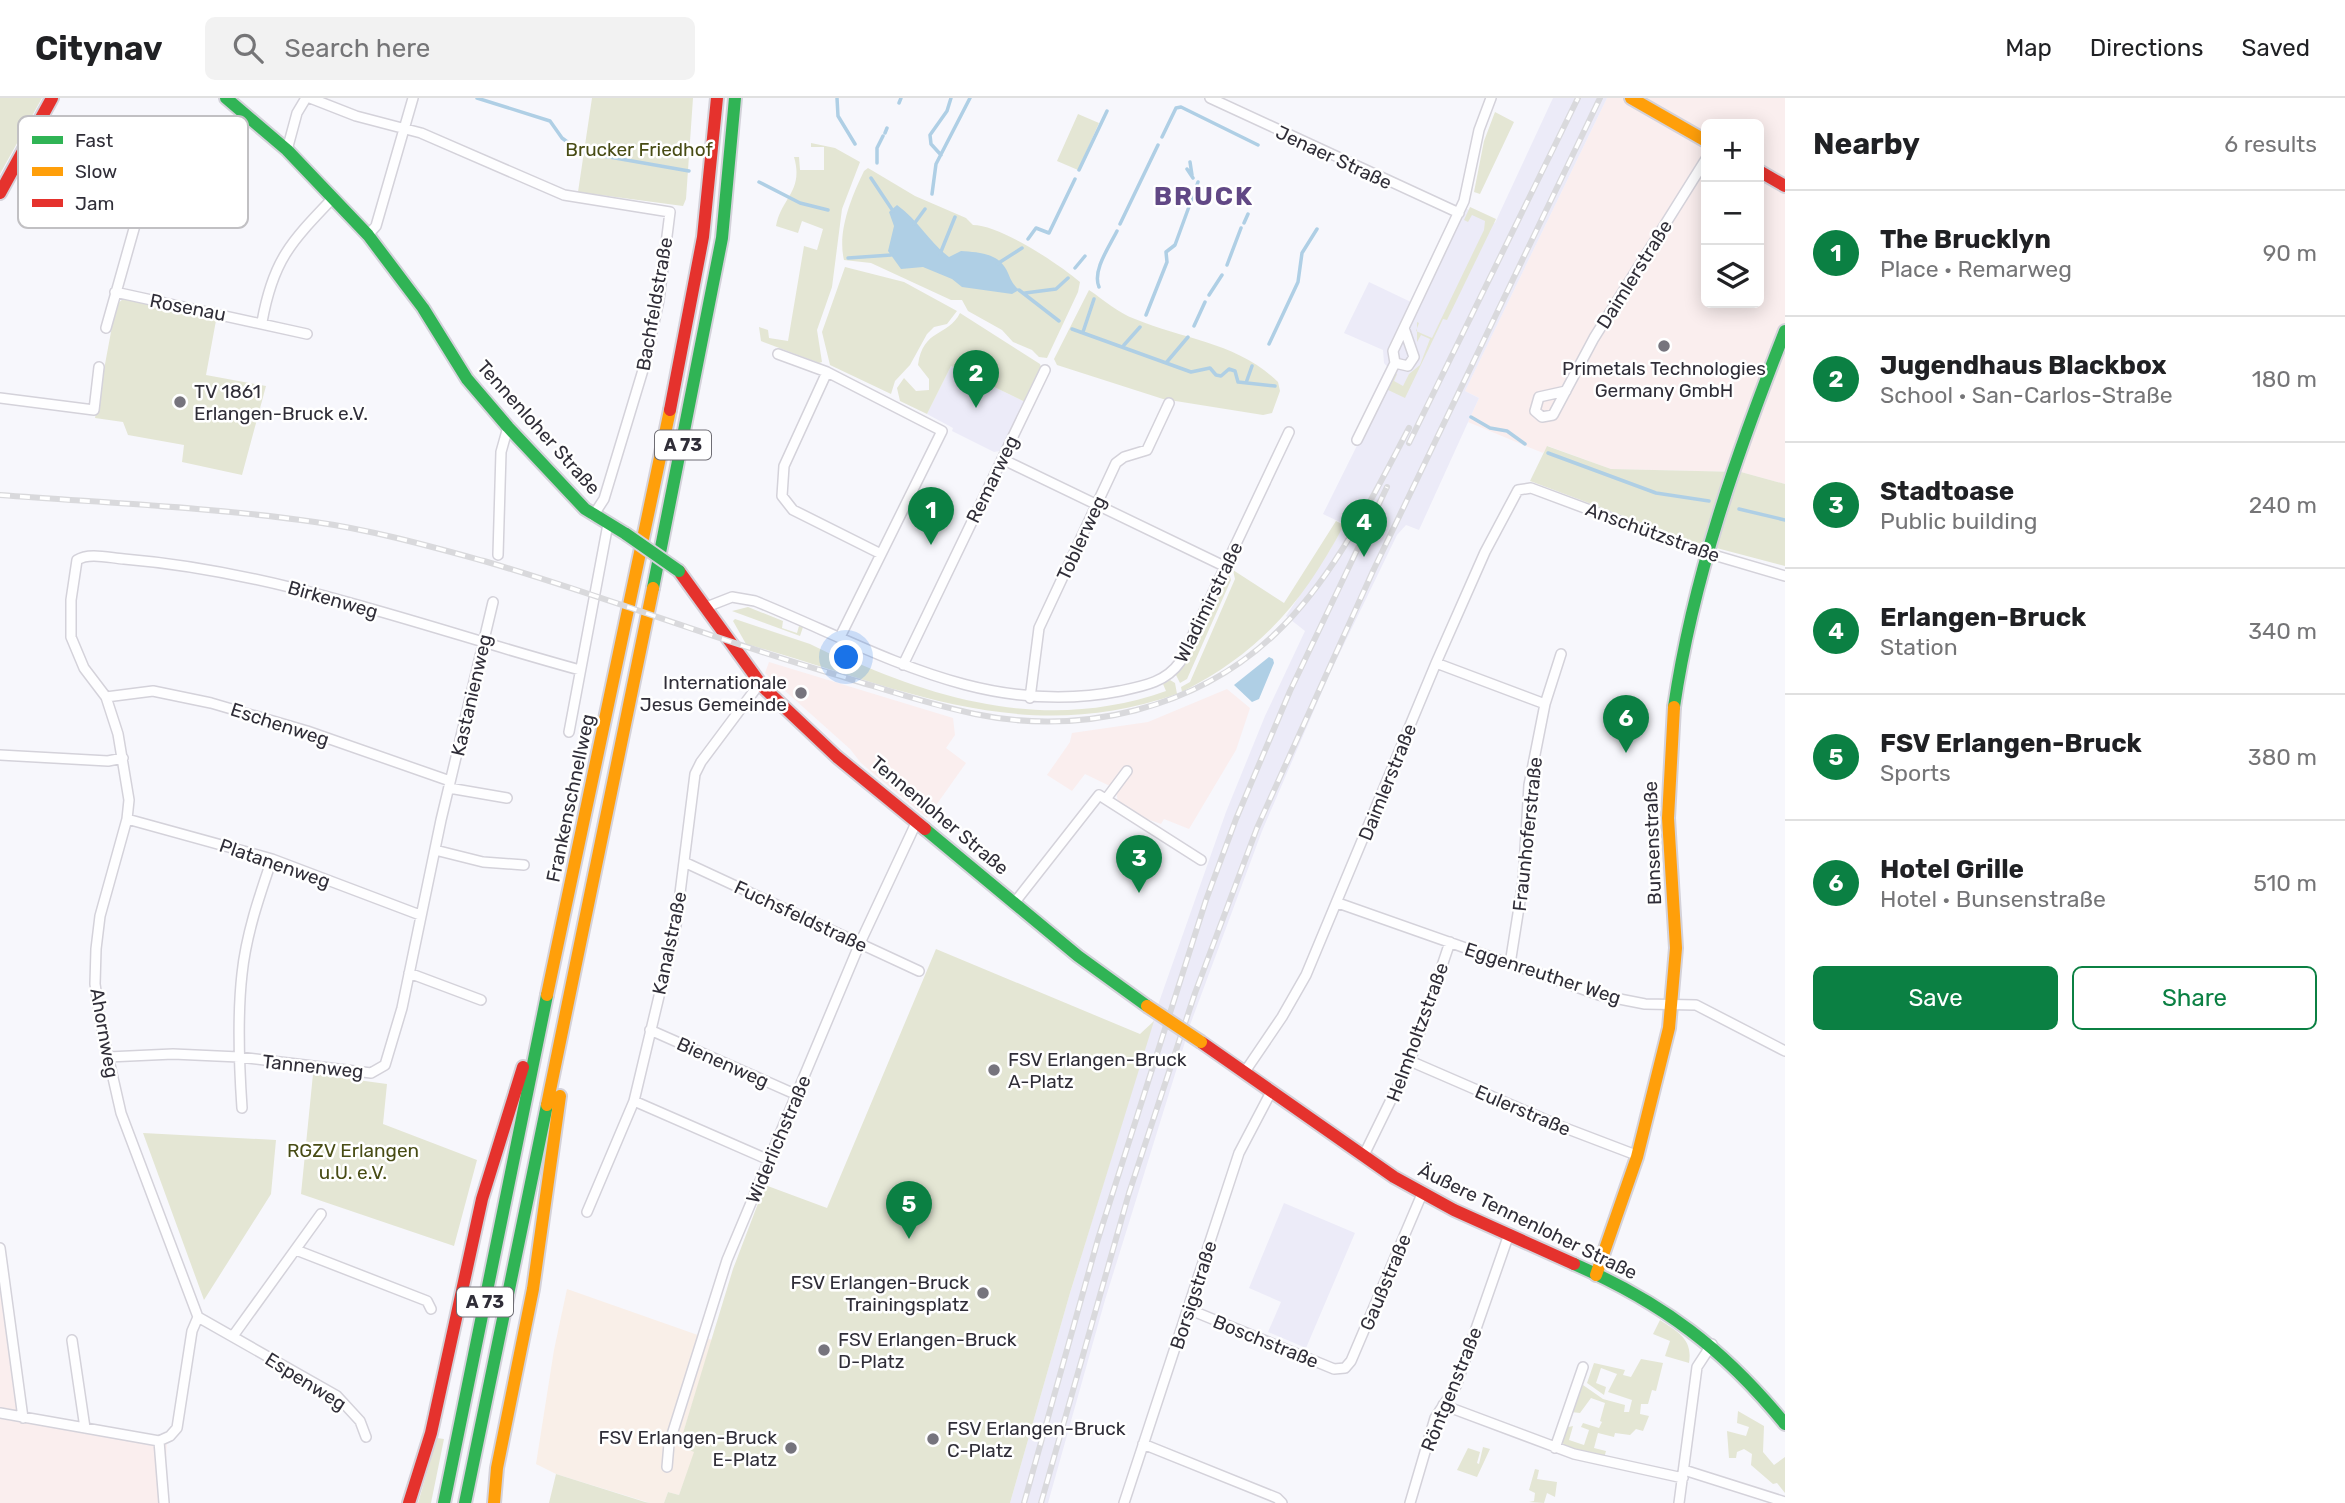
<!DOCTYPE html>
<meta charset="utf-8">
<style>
:root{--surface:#fff;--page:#f2f2f2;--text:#202124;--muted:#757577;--line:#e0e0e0;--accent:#0b8043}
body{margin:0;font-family:Rubik,sans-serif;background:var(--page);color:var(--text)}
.controls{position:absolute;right:21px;top:21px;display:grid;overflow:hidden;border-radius:10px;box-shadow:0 4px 18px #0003}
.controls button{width:63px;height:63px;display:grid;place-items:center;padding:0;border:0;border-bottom:2px solid var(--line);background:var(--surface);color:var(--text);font:35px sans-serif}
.you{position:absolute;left:847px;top:560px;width:24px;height:24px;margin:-18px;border:5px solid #fff;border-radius:50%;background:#1a73e8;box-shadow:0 0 0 10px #1a73e833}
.badge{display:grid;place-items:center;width:46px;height:46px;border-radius:50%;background:var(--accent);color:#fff;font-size:23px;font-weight:700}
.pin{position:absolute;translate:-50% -58px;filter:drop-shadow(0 2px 4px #0008)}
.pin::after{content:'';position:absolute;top:37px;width:24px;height:21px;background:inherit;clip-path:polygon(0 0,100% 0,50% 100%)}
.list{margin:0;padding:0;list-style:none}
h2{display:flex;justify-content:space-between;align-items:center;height:91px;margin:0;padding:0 28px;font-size:30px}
h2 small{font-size:23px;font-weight:400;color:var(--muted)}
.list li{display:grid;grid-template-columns:46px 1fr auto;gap:21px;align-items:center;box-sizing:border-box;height:126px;padding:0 28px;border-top:2px solid var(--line)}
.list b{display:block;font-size:26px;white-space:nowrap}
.list p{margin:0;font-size:23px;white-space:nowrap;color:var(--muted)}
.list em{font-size:23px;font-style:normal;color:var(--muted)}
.actions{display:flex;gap:14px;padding:21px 28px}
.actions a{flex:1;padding:16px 0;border:2px solid var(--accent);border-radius:10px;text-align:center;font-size:24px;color:var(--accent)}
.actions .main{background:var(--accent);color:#fff}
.icon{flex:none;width:38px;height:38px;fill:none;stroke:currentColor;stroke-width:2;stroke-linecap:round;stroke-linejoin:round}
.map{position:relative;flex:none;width:1785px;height:1405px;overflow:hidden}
header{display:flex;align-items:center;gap:42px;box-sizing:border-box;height:98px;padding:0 35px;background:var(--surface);border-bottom:2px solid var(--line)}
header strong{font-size:33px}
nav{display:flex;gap:38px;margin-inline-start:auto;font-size:24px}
.search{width:490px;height:63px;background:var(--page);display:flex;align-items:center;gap:18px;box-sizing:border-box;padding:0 24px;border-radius:10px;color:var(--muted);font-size:26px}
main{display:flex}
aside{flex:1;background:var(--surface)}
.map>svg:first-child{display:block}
.commercial{fill:#faeeee;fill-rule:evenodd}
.industrial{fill:#f9efe8}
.built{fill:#ecebf8}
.green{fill:#e4e6d4}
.water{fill:#afcfe5}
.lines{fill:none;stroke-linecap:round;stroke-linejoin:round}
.stream{stroke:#afcfe5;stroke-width:3.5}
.street-casing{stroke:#d4d2da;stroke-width:12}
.fast-casing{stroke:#d4d2da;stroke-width:16}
.slow-casing{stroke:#d4d2da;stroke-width:16}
.jam-casing{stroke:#d4d2da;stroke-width:16}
.street{stroke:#fefeff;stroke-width:9}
.fast{stroke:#30b455;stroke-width:12}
.slow{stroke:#ff9f0a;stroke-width:12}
.jam{stroke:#e5322d;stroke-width:12}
.rail-casing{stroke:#d9d9dc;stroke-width:6}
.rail{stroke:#fff;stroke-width:3.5;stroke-dasharray:10;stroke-linecap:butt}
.fast-bridge-casing{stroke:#d4d2da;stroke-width:16;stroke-linecap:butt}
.slow-bridge-casing{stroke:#d4d2da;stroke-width:16;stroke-linecap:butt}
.fast-bridge{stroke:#30b455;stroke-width:12}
.slow-bridge{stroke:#ff9f0a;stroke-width:12}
.poi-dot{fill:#76747d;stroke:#fff;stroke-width:2.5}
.labels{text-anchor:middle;stroke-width:5;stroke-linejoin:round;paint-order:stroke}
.shield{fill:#fff;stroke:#6e6d74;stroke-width:2}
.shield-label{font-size:18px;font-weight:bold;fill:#302e38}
.park-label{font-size:19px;fill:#484c15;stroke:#fff}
.street-label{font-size:19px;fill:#302e38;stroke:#fff}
.poi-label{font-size:19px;fill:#302e38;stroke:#fff;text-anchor:start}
.district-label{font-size:26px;font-weight:bold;letter-spacing:2px;fill:#614885;stroke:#fff}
.key{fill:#fff;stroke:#c1c0c3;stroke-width:2}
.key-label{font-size:19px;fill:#302e38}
</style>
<header>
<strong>Citynav</strong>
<div class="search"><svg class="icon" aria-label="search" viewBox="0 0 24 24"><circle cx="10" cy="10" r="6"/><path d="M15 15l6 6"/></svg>Search here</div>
<nav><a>Map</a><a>Directions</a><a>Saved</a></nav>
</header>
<main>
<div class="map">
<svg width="1785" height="1405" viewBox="0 0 1785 1405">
<rect width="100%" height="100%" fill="#f7f7fc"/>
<!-- commercial -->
<path class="commercial" d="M1607 0H1785V386L1741 374 1611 371 1548 348 1543 355 1468 324 1479 300 1465 293ZM1706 26H1759V205H1706Z
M769 564 953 620 955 637 946 650 966 665 927 720 861 665 850 651 765 575Z
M1227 591 1250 610 1236 652 1189 731 1164 721 1161 726 1144 720 1118 705 1116 691 1085 676 1072 693 1047 677 1070 644 1072 635 1148 624Z
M0 1179 19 1315 167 1342 164 1405H0Z"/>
<!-- industrial -->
<path class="industrial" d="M567 1191 712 1242 679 1348 695 1354 679 1397 668 1394 664 1405H650L556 1376 536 1366 554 1252Z"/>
<!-- built -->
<path class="built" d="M1553 0H1607L1465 293 1479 300 1419 432 1406 427 1397 437 1330 575 1262 733 1190 927 1185 932V944L1105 1202 1048 1405H1010L1070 1195 1158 907 1226 714 1265 618 1305 533 1286 518 1330 452 1344 426 1323 416 1393 275 1384 265 1383 252 1344 235 1369 184 1413 205 1461 108 1495 125Z
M951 268 1025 304 1000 353 994 354 952 333 953 330 927 316Z
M1284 1105 1355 1135 1306 1250 1268 1234 1281 1204 1249 1190Z"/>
<!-- green -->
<path class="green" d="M0 0H42L0 76Z
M592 0H693L686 101 683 108 578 94Z
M1495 14 1514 24 1480 96 1474 94 1484 43Z
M1078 16 1099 25 1078 72 1057 63Z
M811 45 835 50 860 64 842 111 832 189 817 232 822 264 819 265 761 243 759 229 768 232 769 240 788 243 804 148 817 152 823 131 802 123 798 135 776 128C781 100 804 93 794 59H799L800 72H824V49H811Z
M868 70 915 98 966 120 973 127C1000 127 1059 166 1080 184L1078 194 1047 260 1039 259 1032 252 1013 244 1002 232 968 213 962 202H951L871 165 844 162C837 133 852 98 864 73Z
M1470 109 1496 121 1447 222 1443 221 1405 300 1386 291 1394 275 1397 276 1394 283 1403 288 1409 276 1420 267 1430 241 1421 237 1417 244V224L1419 225 1416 233 1432 240 1484 132 1485 123 1472 117 1468 124 1464 122Z
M845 169 904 184 957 213 947 226 934 229 927 236 910 267 895 283 891 296 830 267 822 234Z
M1089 192C1104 202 1118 215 1135 221 1185 242 1237 244 1278 284L1280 293 1272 315 1263 317 1163 301 1057 267 1054 261Z
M123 201 217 217 206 277 266 288 242 377 182 364 184 347 128 337 123 324 95 320 116 207Z
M960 215 1040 266 1041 269 1025 304 951 268 927 316 900 303 897 290 904 280 916 293 929 292V281L918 267C923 230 948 239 960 215Z
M1547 348 1611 371 1741 374 1785 386V468L1690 443 1530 383Z
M1336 423 1344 427C1303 504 1261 554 1182 594L1181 589 1190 584 1235 481 1233 472 1284 505Z
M1228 472 1231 482 1187 581 1180 585 1176 577 1189 557Z
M748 509 783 523 782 530 797 535 799 528 803 529 800 538 732 513Z
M735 521 810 546 853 567 855 564C955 608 1059 631 1166 593L1163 586 1170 582 1175 585 1177 596C1020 651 896 588 746 546L733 523Z
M936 851 1140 936 1154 923 1070 1195 1010 1405H664L668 1394 679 1397 694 1354 679 1348 733 1171 765 1087 827 1110Z
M313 976 387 986 383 1026 477 1062 454 1148 301 1096Z
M143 1035 276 1042 271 1096 204 1202Z
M1660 1222C1678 1234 1693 1241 1689 1265L1665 1258 1670 1243 1653 1236Z
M1641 1261 1663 1265 1656 1293 1652 1292 1648 1306H1641L1640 1316 1649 1318 1643 1333 1636 1331 1630 1337 1615 1335 1614 1339 1598 1335 1594 1350 1606 1353 1604 1360 1565 1349 1561 1342 1564 1330 1573 1328 1569 1342 1584 1347 1589 1332 1581 1329 1583 1325 1599 1330 1602 1324 1600 1323 1605 1305 1591 1300 1580 1315 1571 1314 1583 1287 1603 1301 1625 1307 1624 1314H1629L1632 1302 1608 1294 1617 1276 1601 1270 1596 1285 1606 1289 1604 1297 1587 1285 1594 1265 1625 1272 1623 1277 1631 1279Z
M1738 1313 1764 1328 1763 1354 1774 1367 1785 1359V1395L1777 1385 1773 1386 1751 1367 1752 1356 1744 1351 1737 1354 1736 1360H1729L1727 1333 1746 1338 1749 1329 1737 1325Z
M437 1340 444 1341 431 1405H418Z
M1483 1349 1490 1351 1477 1379 1457 1372 1468 1350 1480 1354 1477 1365 1479 1366Z
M1535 1371 1539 1372 1537 1381 1557 1384 1555 1399 1547 1395 1544 1405 1529 1404 1534 1403 1535 1395 1529 1392Z
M556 1376 645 1404 650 1405H549Z"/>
<!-- water -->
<path class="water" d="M897 107C919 123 928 143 949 159L961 153C976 154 995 155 1004 168 1011 178 1008 181 1019 192L1012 196 962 189 952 181 923 169 901 171 888 153 894 128 889 114Z
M1269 559 1273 561 1274 565 1259 601 1252 604 1234 587Z"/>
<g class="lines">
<!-- stream -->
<path class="stream" d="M477 0 550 23 562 40 581 54 689 73
M837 0 838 18 855 46
M899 5 901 0
M885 35 887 30
M1162 39 1176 10 1181 9 1258 47
M941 57 931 46 930 37 947 13 951 0
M1190 64 1192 77
M877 65V50L883 38
M1187 71 1193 80
M1079 72 1107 13
M871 80 893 113
M759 84 800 105 828 112
M932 96 936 66 970 0
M1244 125 1248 116
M914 126 925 111
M1120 126 1158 47
M1028 141 1036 130 1049 135 1075 81
M940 156 955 119
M848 160 891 157
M997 166 1022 150
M1227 167 1241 130
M1075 170 1085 158
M1099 189C1092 173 1109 149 1117 133
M1019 192 1059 223
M1025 195 1056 191 1068 180
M1209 197 1222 177
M1146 217 1167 164 1166 154 1175 147 1198 84
M1194 228 1205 204
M1072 231 1191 274 1210 270 1216 277 1221 278 1229 271 1235 273 1238 284 1275 288
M1083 234 1094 201
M1269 246 1298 184 1302 155 1317 131
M1124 247 1140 229
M1166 265 1188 239
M1246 285 1252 268
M1471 319 1490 330 1507 333 1525 346
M1548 355 1656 395 1709 403
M1739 411 1785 422"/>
<defs>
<path id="street" d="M310 0 356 18 421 35 564 97 670 114 659 202 646 262 604 401 593 418
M1210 0 1459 115
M287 52 297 15 306 0
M368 137 376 128 413 0
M115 194 307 236
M262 224C273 162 291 144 333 100
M106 230 141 106
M778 256 827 274 942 333 840 539
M1395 265 1408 268 1414 259 1404 230
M827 274 784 368 782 398 793 412 881 456
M1566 293 1539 299 1535 313 1542 319 1553 317 1594 240 1706 61
M0 300 94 312 99 269
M1357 342 1395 265 1393 253 1464 103 1479 32 1491 0
M1002 361 1226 469
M498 457 501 354 508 329
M709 508 732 499 755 503C876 552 983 620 1120 593 1144 588 1166 584 1180 564L1289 334
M1436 565 1545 606
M903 567 1045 272
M106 599 153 593 211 605 307 633 450 683
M1030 600 1039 530 1116 365 1124 359 1147 352 1169 305
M569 634 608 426
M0 657 108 663 123 660
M449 690 507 700
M1106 701 1127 673
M127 721 272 761 420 817
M435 752 483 764 524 767
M684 764 919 873
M1015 804 1099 697 1201 762
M1338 805 1599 897 1645 906 1696 907 1785 953
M1510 866 1523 784 1529 687 1545 606 1561 556
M409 875 481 902
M650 932 797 997
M108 959 173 956 239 959 371 975 385 967 402 910 441 722 493 504
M1410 963 1560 1028 1636 1057
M1244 975 1282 919 1306 877 1436 565 1485 454 1518 392 1531 390 1700 453 1785 478
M634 1003 769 1062
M242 1010C239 966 237 920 242 876 246 837 259 799 272 761
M1363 1059 1410 963 1450 844
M587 1114 634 1003 676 827 695 676 701 664 760 585
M0 1150 23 1320
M296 1152 427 1203 431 1211
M1188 1211 1334 1271 1345 1270 1351 1263 1422 1096
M198 1219 337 1298 360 1323 366 1339
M233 1238 321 1116
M72 1242 85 1330
M1443 1307 1574 1356 1683 1380
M0 1315 159 1343
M159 1343 170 1338 177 1330 192 1233 198 1219 121 1015 101 927 95 886 96 851 100 818 127 721 129 702 118 636 106 599 84 570 71 539V502L77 462C89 454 110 460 124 461 281 474 429 531 580 572
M159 1343 164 1405
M1143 1346 1277 1400 1282 1405
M1555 1350 1583 1269
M667 1369 669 1346 727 1162 860 845 917 723
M1684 1372 1785 1404
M1124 1405 1239 1055 1271 994
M1410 1405 1435 1320 1456 1288 1508 1139
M1679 1405 1697 1269 1712 1246"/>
<path id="fast" d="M226 0 287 52 368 137 423 210 467 281 508 329 585 411 626 436
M653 490 722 140 735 0
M1674 609C1693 479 1737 355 1785 233
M925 731 1078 858 1147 908
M1574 1166C1663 1205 1724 1251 1785 1326
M444 1405 547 897
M465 1405 547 1007"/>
<path id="slow" d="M1631 0 1706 43
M547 897 670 312
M547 1007 653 490
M1596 1177 1637 1059 1669 930 1676 850 1668 720 1674 609
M494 1405 497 1370 533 1191 560 998"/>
<path id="jam" d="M1759 73 1785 88
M0 95 52 0
M670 312 703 139 717 0
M679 473 763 589 837 659 925 731
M1201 944 1394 1079 1454 1112 1574 1166
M409 1405 431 1335 482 1101 523 969"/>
</defs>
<!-- street casing -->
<use href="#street" class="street-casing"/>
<!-- fast casing -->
<use href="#fast" class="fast-casing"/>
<!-- slow casing -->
<use href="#slow" class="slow-casing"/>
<!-- jam casing -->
<use href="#jam" class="jam-casing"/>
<!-- street -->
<use href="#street" class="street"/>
<!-- fast -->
<use href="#fast" class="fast"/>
<!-- slow -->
<use href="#slow" class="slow"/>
<!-- jam -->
<use href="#jam" class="jam"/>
<defs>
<path id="rail" d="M1409 345 1578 0
M0 397C105 405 211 409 315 424 372 432 429 448 484 463 601 497 714 541 830 575 878 589 926 606 975 616 1081 638 1197 611 1276 535 1334 480 1372 400 1409 330
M1024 1405 1098 1141 1206 802 1236 721 1290 593 1387 389
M1041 1405 1129 1095 1195 895 1257 730 1373 473 1600 0"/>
</defs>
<!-- rail casing -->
<use href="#rail" class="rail-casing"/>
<!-- rail -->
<use href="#rail" class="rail"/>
<defs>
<path id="fast-bridge" d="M626 436 679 473"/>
<path id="slow-bridge" d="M1147 908 1201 944"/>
</defs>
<!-- fast-bridge casing -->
<use href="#fast-bridge" class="fast-bridge-casing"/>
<!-- slow-bridge casing -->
<use href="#slow-bridge" class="slow-bridge-casing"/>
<!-- fast-bridge -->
<use href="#fast-bridge" class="fast-bridge"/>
<!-- slow-bridge -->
<use href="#slow-bridge" class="slow-bridge"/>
</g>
<!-- markers -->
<g class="poi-dot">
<circle cx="1664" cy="248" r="7"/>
<circle cx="180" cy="304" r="7"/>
<circle cx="801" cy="595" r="7"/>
<circle cx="994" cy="972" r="7"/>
<circle cx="983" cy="1195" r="7"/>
<circle cx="824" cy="1252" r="7"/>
<circle cx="933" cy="1341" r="7"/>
<circle cx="791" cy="1350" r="7"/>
</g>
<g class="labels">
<!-- shield labels -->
<g class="shield">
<rect x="655" y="332.5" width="56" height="29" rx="5"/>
<rect x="457" y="1189.5" width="56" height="29" rx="5"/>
</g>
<g class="shield-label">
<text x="683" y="353">A 73</text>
<text x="485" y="1210">A 73</text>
</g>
<!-- park labels -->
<g class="park-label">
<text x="639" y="58">Brucker Friedhof</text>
<text x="353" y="1059">RGZV Erlangen<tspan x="353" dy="22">u.U. e.V.</tspan></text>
</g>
<!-- street labels -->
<g class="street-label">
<text transform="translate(1334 59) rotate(25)" y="7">Jenaer Straße</text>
<text transform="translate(1634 176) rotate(-58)" y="7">Daimlerstraße</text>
<text transform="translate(654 206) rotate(-80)" y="7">Bachfeldstraße</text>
<text transform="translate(188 209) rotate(11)" y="7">Rosenau</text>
<text transform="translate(539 329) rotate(48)" y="7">Tennenloher Straße</text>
<text transform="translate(992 381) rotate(-64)" y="7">Remarweg</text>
<text transform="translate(1653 434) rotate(20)" y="7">Anschützstraße</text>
<text transform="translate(1081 440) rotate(-65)" y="7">Toblerweg</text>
<text transform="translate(333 501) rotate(16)" y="7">Birkenweg</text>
<text transform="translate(1208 504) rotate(-64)" y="7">Wladimirstraße</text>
<text transform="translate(471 597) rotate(-77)" y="7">Kastanienweg</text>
<text transform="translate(280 626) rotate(18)" y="7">Eschenweg</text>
<text transform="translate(1387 684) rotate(-68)" y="7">Daimlerstraße</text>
<text transform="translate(570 700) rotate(-78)" y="7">Frankenschnellweg</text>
<text transform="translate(940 717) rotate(40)" y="7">Tennenloher Straße</text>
<text transform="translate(1527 736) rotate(-84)" y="7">Fraunhoferstraße</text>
<text transform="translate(1652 745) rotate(-92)" y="7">Bunsenstraße</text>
<text transform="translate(275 765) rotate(19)" y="7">Platanenweg</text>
<text transform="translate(801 818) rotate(25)" y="7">Fuchsfeldstraße</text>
<text transform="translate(669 845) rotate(-78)" y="7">Kanalstraße</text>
<text transform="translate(1543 875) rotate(18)" y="7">Eggenreuther Weg</text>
<text transform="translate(1417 934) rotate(-70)" y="7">Helmholtzstraße</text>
<text transform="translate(105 935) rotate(80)" y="7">Ahornweg</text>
<text transform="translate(723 964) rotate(24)" y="7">Bienenweg</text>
<text transform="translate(313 968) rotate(6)" y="7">Tannenweg</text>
<text transform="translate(1523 1012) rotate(23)" y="7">Eulerstraße</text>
<text transform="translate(778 1041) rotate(-67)" y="7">Widerlichstraße</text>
<text transform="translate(1528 1123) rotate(26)" y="7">Äußere Tennenloher Straße</text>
<text transform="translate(1385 1184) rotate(-67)" y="7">Gaußstraße</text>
<text transform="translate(1193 1197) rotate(-72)" y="7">Borsigstraße</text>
<text transform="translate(1266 1243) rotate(22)" y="7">Boschstraße</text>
<text transform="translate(306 1283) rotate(32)" y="7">Espenweg</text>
<text transform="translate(1451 1291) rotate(-68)" y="7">Röntgenstraße</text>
</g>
<!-- poi labels -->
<g class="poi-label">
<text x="1664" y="277" text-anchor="middle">Primetals Technologies<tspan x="1664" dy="22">Germany GmbH</tspan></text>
<text x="194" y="300">TV 1861<tspan x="194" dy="22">Erlangen-Bruck e.V.</tspan></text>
<text x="787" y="591" text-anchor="end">Internationale<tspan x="787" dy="22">Jesus Gemeinde</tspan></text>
<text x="1008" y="968">FSV Erlangen-Bruck<tspan x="1008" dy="22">A-Platz</tspan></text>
<text x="969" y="1191" text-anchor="end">FSV Erlangen-Bruck<tspan x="969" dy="22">Trainingsplatz</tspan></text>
<text x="838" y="1248">FSV Erlangen-Bruck<tspan x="838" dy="22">D-Platz</tspan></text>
<text x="947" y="1337">FSV Erlangen-Bruck<tspan x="947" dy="22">C-Platz</tspan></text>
<text x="777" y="1346" text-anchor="end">FSV Erlangen-Bruck<tspan x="777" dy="22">E-Platz</tspan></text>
</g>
<!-- district labels -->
<g class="district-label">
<text x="1204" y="107">BRUCK</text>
</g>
</g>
<!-- legend -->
<rect x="18" y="18" width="230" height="112" rx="10" class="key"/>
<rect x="32" y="38" width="31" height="8" fill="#30b455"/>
<rect x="32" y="69" width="31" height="9" fill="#ff9f0a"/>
<rect x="32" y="101" width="31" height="8" fill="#e5322d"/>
<g class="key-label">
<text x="75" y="49">Fast</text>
<text x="75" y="80">Slow</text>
<text x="75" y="112">Jam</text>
</g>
</svg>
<div class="controls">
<button>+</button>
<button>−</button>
<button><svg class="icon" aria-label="layers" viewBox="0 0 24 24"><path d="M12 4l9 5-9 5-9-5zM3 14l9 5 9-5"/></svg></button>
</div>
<div class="you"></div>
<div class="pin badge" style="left:931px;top:447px">1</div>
<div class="pin badge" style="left:976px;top:310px">2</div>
<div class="pin badge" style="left:1139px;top:795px">3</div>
<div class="pin badge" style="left:1364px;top:459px">4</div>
<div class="pin badge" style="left:909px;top:1141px">5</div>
<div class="pin badge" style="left:1626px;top:655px">6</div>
</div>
<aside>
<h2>Nearby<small>6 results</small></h2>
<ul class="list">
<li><span class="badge">1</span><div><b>The Brucklyn</b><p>Place · Remarweg</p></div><em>90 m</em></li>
<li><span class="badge">2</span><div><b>Jugendhaus Blackbox</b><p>School · San-Carlos-Straße</p></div><em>180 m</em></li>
<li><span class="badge">3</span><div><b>Stadtoase</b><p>Public building</p></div><em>240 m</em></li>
<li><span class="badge">4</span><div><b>Erlangen-Bruck</b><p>Station</p></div><em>340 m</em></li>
<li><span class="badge">5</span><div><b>FSV Erlangen-Bruck</b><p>Sports</p></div><em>380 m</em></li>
<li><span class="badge">6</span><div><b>Hotel Grille</b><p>Hotel · Bunsenstraße</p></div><em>510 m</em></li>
</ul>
<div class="actions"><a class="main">Save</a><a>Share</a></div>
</aside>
</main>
